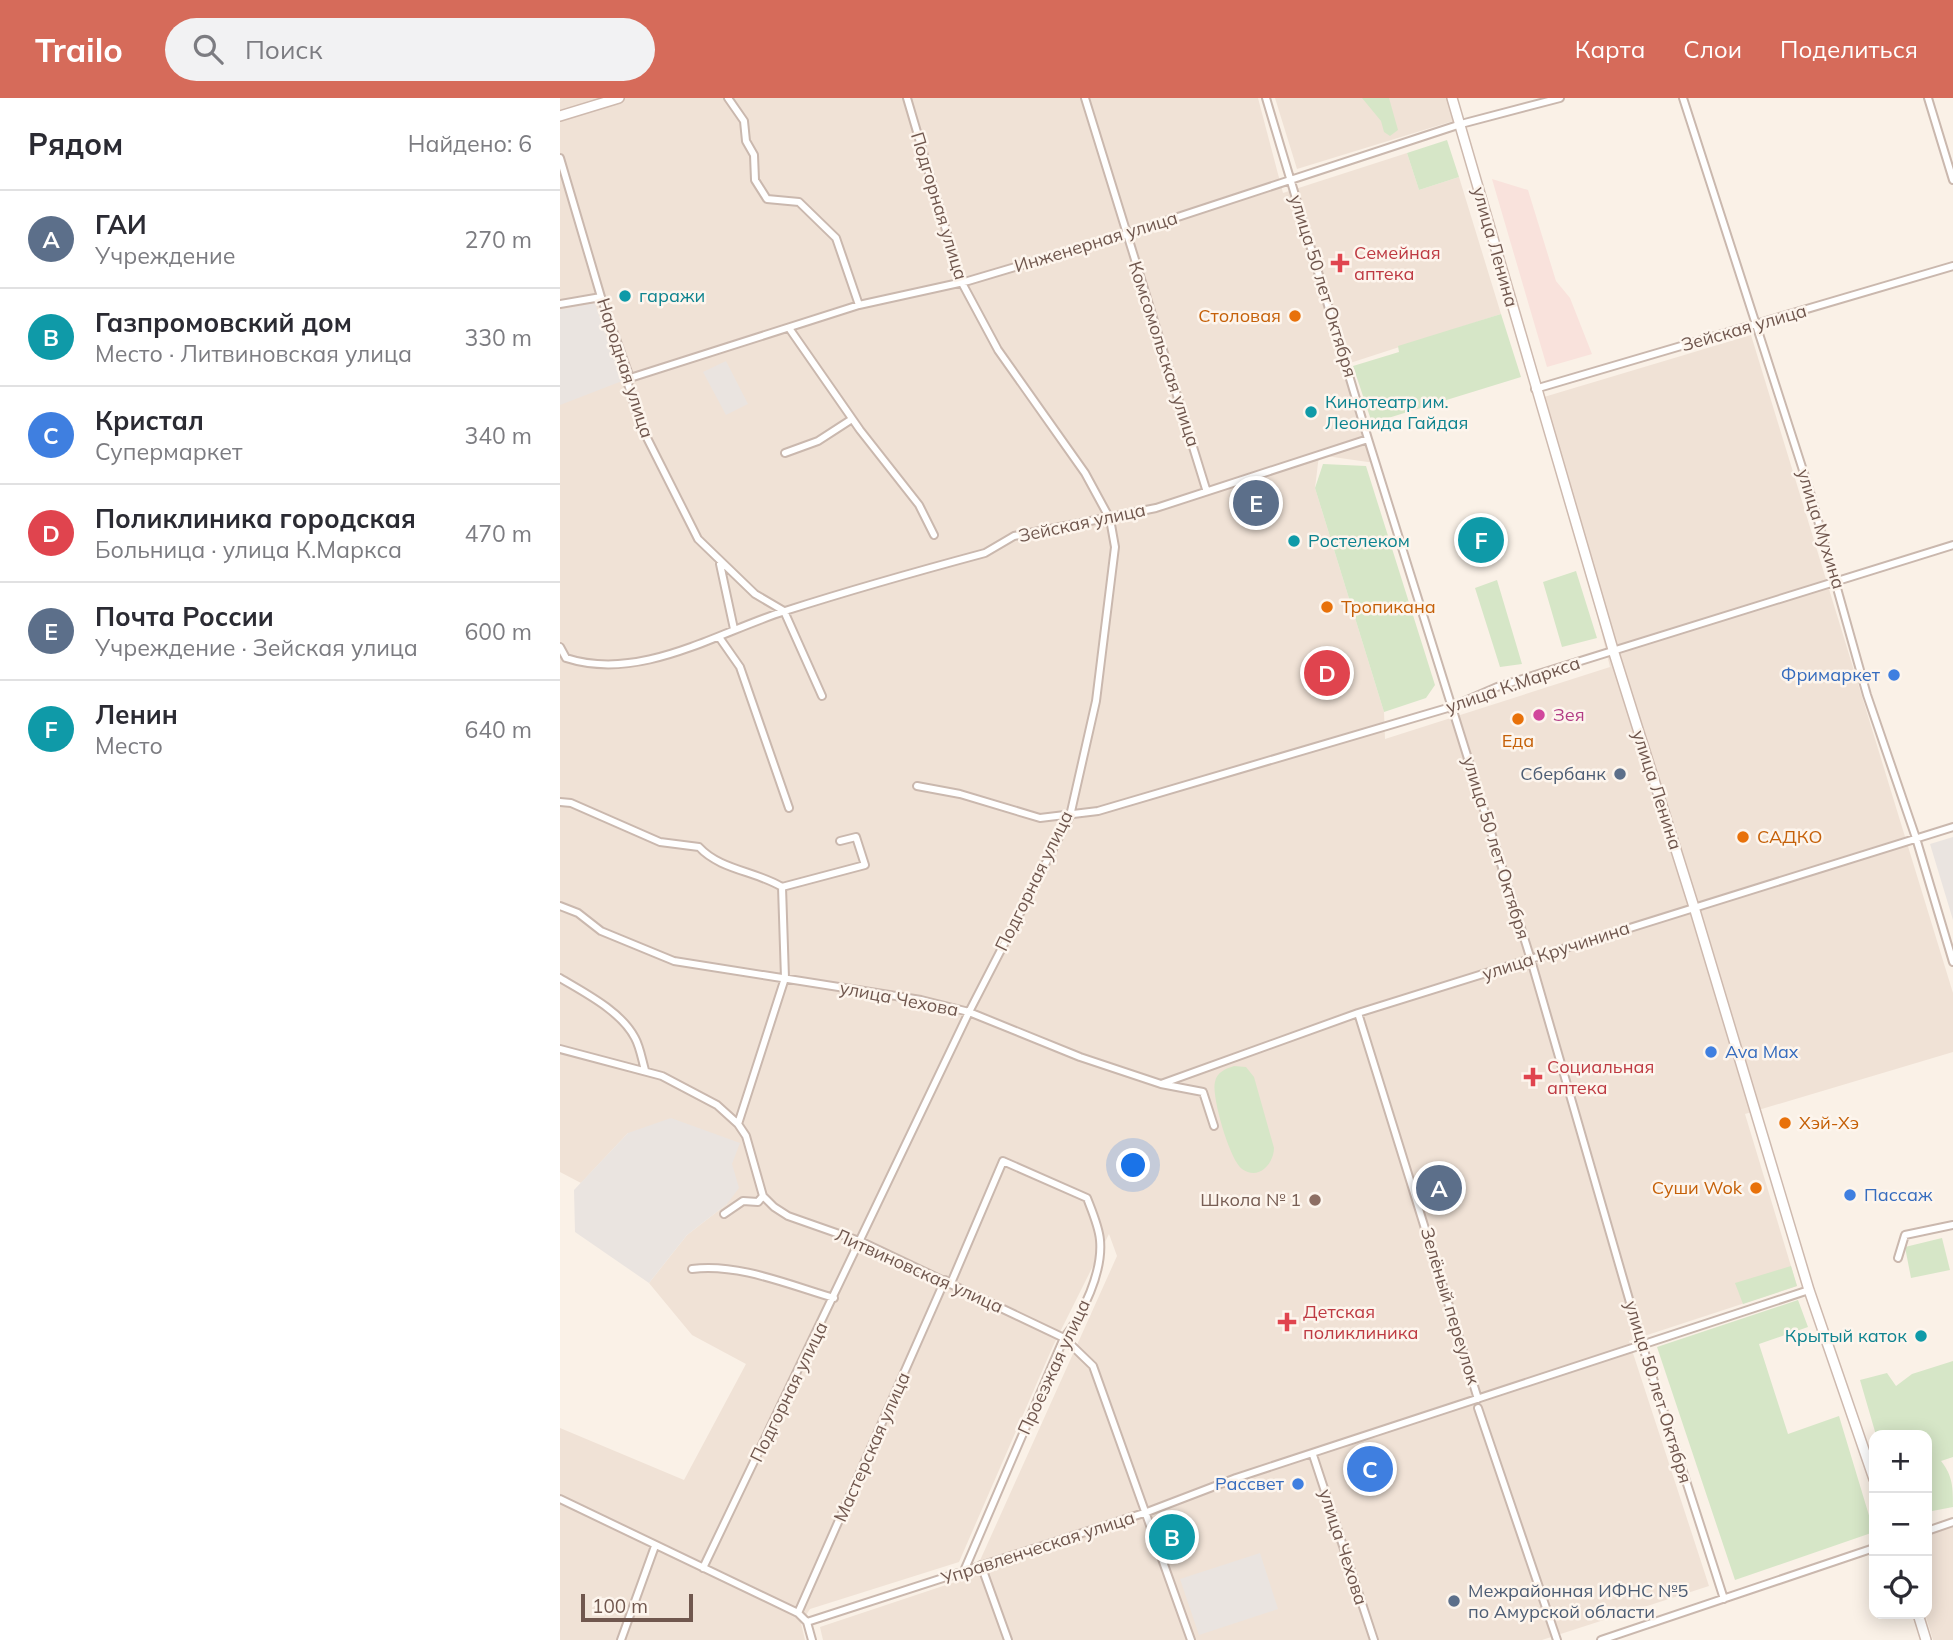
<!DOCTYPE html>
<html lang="ru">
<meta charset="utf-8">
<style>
:root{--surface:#fff;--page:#f2f2f3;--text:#2b2b33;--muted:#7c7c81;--line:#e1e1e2;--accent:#d66b5a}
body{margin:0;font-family:Mulish,sans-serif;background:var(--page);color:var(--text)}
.controls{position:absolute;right:21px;bottom:21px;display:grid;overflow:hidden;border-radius:14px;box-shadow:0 4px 18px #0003}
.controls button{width:63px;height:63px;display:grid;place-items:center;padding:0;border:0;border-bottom:2px solid var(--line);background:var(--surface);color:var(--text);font:35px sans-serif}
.scale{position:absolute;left:21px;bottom:18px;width:112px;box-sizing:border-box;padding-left:7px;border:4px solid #70574e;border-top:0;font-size:19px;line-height:24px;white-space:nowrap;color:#70574e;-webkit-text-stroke:5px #fdf5ed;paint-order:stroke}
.you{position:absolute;left:574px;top:1068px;width:24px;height:24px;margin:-18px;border:5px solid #fff;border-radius:50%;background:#1a73e8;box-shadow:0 0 0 10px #1a73e833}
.badge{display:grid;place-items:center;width:46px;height:46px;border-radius:50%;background:var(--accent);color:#fff;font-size:23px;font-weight:700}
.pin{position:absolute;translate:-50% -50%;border:4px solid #fff;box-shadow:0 2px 7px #0006}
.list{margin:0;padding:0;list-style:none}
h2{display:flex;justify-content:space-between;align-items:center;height:91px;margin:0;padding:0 28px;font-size:30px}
h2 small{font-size:23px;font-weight:400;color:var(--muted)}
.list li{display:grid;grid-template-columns:46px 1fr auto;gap:21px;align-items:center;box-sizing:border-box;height:98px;padding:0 28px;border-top:2px solid var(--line)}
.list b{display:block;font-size:26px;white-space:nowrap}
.list p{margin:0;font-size:23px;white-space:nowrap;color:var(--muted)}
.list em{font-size:23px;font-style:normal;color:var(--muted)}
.icon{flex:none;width:38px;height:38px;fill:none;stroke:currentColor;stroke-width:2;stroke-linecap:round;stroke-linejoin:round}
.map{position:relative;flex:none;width:1393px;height:1542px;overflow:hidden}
header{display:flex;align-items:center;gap:42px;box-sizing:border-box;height:98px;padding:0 35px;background:var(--accent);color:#fff}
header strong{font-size:33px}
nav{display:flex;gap:38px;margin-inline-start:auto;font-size:24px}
.search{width:490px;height:63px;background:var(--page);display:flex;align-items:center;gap:18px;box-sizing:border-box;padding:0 24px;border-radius:38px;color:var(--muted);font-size:26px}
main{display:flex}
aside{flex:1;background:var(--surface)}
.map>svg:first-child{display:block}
.residential{fill:#f0e2d6}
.commercial{fill:#f9e2dc}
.industrial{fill:#eae4e0}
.green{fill:#d6e6c7}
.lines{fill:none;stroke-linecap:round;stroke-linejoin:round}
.street-casing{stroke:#cab8ae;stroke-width:10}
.secondary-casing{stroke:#cebaaf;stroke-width:12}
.street{stroke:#fff;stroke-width:6}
.secondary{stroke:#fff;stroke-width:9}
.health-dot{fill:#e0444e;stroke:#fdf5ed;stroke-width:2.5}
.culture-dot{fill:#0f9aa8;stroke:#fdf5ed;stroke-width:2.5}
.food-dot{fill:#e8710a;stroke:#fdf5ed;stroke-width:2.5}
.shop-dot{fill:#3f7fe0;stroke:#fdf5ed;stroke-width:2.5}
.hotel-dot{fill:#d1479c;stroke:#fdf5ed;stroke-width:2.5}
.service-dot{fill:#5c6f8a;stroke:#fdf5ed;stroke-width:2.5}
.education-dot{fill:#8d6e63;stroke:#fdf5ed;stroke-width:2.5}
.labels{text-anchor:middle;stroke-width:5;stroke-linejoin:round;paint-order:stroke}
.street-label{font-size:18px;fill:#70574e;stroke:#fdf5ed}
.health-label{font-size:18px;fill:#be3a42;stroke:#fdf5ed;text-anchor:start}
.culture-label{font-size:18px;fill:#0d838f;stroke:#fdf5ed;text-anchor:start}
.food-label{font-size:18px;fill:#c56008;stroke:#fdf5ed;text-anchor:start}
.shop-label{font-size:18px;fill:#366cbe;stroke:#fdf5ed;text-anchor:end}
.hotel-label{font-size:18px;fill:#b23c85;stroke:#fdf5ed;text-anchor:start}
.service-label{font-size:18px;fill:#4e5e75;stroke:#fdf5ed;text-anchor:end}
.education-label{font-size:18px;fill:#785e54;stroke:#fdf5ed;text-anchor:end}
</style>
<header>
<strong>Trailo</strong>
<div class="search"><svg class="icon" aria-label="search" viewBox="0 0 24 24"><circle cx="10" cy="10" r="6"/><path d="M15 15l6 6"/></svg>Поиск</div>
<nav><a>Карта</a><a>Слои</a><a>Поделиться</a></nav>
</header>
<main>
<aside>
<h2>Рядом<small>Найдено: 6</small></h2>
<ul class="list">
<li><span class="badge" style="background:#5c6f8a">A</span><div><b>ГАИ</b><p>Учреждение</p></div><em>270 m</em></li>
<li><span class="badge" style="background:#0f9aa8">B</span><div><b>Газпромовский дом</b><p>Место · Литвиновская улица</p></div><em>330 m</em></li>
<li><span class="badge" style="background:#3f7fe0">C</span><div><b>Кристал</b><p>Супермаркет</p></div><em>340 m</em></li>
<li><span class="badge" style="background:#e0444e">D</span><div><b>Поликлиника городская</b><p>Больница · улица К.Маркса</p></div><em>470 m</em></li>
<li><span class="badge" style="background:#5c6f8a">E</span><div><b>Почта России</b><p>Учреждение · Зейская улица</p></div><em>600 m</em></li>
<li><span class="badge" style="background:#0f9aa8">F</span><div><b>Ленин</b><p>Место</p></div><em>640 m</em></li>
</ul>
</aside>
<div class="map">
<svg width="1393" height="1542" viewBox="0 0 1393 1542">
<rect width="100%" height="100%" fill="#faf1e7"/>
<!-- residential -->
<path class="residential" d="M0 0H698L723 95 847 55 859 92 899 79 941 216 787 266 815 365 759 357 755 390 824 614 825 641 1050 569 984 299 1191 237 1393 895V954L1185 1016 1237 1188 1069 1243 1149 1488 982 1542H263L260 1529 413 1478 557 1158 549 1136 493 1248 399 1464 250 1511 241 1525 245 1542H0V1330L124 1382 186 1266 132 1237 89 1185 127 1137 167 1106 68 1035 21 1085 0 1074Z
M715 0H887L893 23 737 71Z
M1393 1429V1542H1373L1365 1516 1367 1437Z"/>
<!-- commercial -->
<path class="commercial" d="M932 81 968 92 996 183 1010 200 1032 256 987 269Z"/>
<!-- industrial -->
<path class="industrial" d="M35 205 62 283 0 307V212Z
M166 263 188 306 166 317 143 274Z
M1393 739V822L1370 746Z
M111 1020 180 1045 172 1066 179 1090 167 1106 127 1137 89 1185 15 1134 14 1092 68 1035Z
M700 1455 718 1511 639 1537 620 1481Z"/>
<!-- green -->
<path class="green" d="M802 0H829L838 32 830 38 824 34 821 23Z
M887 42 899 79 859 92 847 55Z
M941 216 961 279 812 325 793 268 839 254 838 248Z
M763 366 806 368 875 587 866 600 824 614 755 390Z
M1016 473 1037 540 1002 549 983 484Z
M937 482 962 566 940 569 915 490Z
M674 968 686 969 694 979 714 1050C714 1065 699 1083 682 1071 670 1063 651 998 655 984 657 974 665 971 674 968Z
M1382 1140 1390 1172 1351 1180 1345 1149Z
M1231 1168 1237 1188 1183 1206 1175 1185Z
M1238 1202 1248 1229 1199 1246 1228 1336 1279 1318 1314 1434 1175 1482 1097 1249Z
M1393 1263V1359L1381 1363C1393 1378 1393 1390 1393 1409L1367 1414V1337H1316L1300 1282 1327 1275 1336 1288 1352 1276Z"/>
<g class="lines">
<defs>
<path id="street" d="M168 0 184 23 186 43 194 57 195 82 207 101 239 104 276 140 299 207
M525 0 646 391
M706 0 808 341 971 862 1082 1246 1164 1501
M1123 0 1250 394 1307 597 1356 740 1393 864
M1368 0 1393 82
M0 60 41 199 70 280 68 286 81 328 138 441 195 496 224 513 262 598
M0 206 41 199
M229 230 300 332 359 407 374 437
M70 280 299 207 408 183 566 136 901 26 1000 0
M975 291 1393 168
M225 355 258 343 292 321
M160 466 174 531
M159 539 180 569 229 710
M0 549 6 560C80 584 156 535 225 513 291 492 358 473 425 455L454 438 596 410 808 341
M357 688 400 696 480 720 538 713 891 609 937 589 1393 447
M0 704 11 705 100 744 139 749C160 772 196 773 222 789L305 767 296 739 280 743
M0 808 18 815 41 833 114 863 361 902 409 914 520 959 601 986 643 994 654 1028
M0 880C25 895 61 913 75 940 80 949 82 962 85 972
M798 915 918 1301
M0 951 102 978 157 1007 178 1026 186 1038 203 1098 214 1109 228 1118 302 1144 504 1240 533 1268 631 1542
M601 986 798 915 1393 729
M178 1026 225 880 222 789
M164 1116 183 1103 198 1104 203 1098
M1338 1160 1345 1137 1393 1127
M132 1171C179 1165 229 1187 274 1200
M391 1185 443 1063 527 1100C532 1113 539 1129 540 1142 543 1174 523 1216 504 1240L404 1473
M918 1310 997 1542
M753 1357 814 1542
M0 1401 238 1515 247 1524 252 1542
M1367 1433 1393 1424
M421 1467 448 1542
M143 1470 409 914 510 718 536 603 555 449 550 421 525 375 438 252 401 183 347 0
M238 1515 385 1182
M247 1524 587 1414 676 1380 1249 1192
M61 1542 95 1448
M1041 1542 1314 1450"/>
<path id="secondary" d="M892 0 1054 555 1134 809 1249 1192 1314 1381
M0 18 59 0
M1358 1516 1366 1542"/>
</defs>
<!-- street casing -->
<use href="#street" class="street-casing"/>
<!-- secondary casing -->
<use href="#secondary" class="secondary-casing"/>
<!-- street -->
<use href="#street" class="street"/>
<!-- secondary -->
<use href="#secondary" class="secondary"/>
</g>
<!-- markers -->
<g class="health-dot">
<path d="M776.5 154.5h7v7h7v7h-7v7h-7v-7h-7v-7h7z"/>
<path d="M969.5 968.5h7v7h7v7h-7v7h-7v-7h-7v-7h7z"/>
<path d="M723.5 1213.5h7v7h7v7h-7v7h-7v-7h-7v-7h7z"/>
</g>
<g class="culture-dot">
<circle cx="65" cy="198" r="7"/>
<circle cx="751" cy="314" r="7"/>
<circle cx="734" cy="443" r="7"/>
<circle cx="1361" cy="1238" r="7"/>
</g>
<g class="food-dot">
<circle cx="735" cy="218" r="7"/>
<circle cx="767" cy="509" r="7"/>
<circle cx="958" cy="621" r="7"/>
<circle cx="1183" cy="739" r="7"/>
<circle cx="1225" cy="1025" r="7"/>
<circle cx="1196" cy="1090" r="7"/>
</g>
<g class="shop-dot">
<circle cx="1334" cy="577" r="7"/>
<circle cx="1151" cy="954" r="7"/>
<circle cx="1290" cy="1097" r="7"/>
<circle cx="738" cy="1386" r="7"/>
</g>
<circle class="hotel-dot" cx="979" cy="617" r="7"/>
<g class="service-dot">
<circle cx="1060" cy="676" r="7"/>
<circle cx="894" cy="1503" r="7"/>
</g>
<circle class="education-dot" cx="755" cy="1102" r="7"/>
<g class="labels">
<!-- street labels -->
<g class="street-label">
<text transform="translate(379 108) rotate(73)" y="6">Подгорная улица</text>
<text transform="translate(536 144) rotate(-17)" y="6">Инженерная улица</text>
<text transform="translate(935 149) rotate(74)" y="6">улица Ленина</text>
<text transform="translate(763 188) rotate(73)" y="6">улица 50 лет Октября</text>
<text transform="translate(1184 230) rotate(-16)" y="6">Зейская улица</text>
<text transform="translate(604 256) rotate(72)" y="6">Комсомольская улица</text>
<text transform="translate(65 270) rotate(72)" y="6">Народная улица</text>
<text transform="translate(522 425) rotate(-12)" y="6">Зейская улица</text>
<text transform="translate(1261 431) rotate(73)" y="6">улица Мухина</text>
<text transform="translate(953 587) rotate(-19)" y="6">улица К.Маркса</text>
<text transform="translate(1097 692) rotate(72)" y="6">улица Ленина</text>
<text transform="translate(936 750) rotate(73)" y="6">улица 50 лет Октября</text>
<text transform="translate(474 783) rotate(-64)" y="6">Подгорная улица</text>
<text transform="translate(996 853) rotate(-18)" y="6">улица Кручинина</text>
<text transform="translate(339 901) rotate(11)" y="6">улица Чехова</text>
<text transform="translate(359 1173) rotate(24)" y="6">Литвиновская улица</text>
<text transform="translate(890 1208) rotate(73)" y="6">Зелёный переулок</text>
<text transform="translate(494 1269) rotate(-65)" y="6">Проезжая улица</text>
<text transform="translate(229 1294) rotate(-64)" y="6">Подгорная улица</text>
<text transform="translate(1098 1294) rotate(73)" y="6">улица 50 лет Октября</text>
<text transform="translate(312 1349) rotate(-66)" y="6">Мастерская улица</text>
<text transform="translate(783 1449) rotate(72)" y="6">улица Чехова</text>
<text transform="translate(478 1450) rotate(-18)" y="6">Управленческая улица</text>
</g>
<!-- health labels -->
<g class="health-label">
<text x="794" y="161">Семейная<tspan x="794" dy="21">аптека</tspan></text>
<text x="987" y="975">Социальная<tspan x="987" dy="21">аптека</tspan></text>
<text x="743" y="1220">Детская<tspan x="743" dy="21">поликлиника</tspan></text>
</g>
<!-- culture labels -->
<g class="culture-label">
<text x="79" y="204">гаражи</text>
<text x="765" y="310">Кинотеатр им.<tspan x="765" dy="21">Леонида Гайдая</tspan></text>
<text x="748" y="449">Ростелеком</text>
<text x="1347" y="1244" text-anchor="end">Крытый каток</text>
</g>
<!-- food labels -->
<g class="food-label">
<text x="721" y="224" text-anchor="end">Столовая</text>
<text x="781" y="515">Тропикана</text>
<text x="958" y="649" text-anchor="middle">Еда</text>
<text x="1197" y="745">САДКО</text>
<text x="1239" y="1031">Хэй-Хэ</text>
<text x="1182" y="1096" text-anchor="end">Суши Wok</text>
</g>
<!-- shop labels -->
<g class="shop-label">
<text x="1320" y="583">Фримаркет</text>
<text x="1165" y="960" text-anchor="start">Ava Max</text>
<text x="1304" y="1103" text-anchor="start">Пассаж</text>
<text x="724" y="1392">Рассвет</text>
</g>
<!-- hotel labels -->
<g class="hotel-label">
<text x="993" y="623">Зея</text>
</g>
<!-- service labels -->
<g class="service-label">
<text x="1046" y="682">Сбербанк</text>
<text x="908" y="1499" text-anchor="start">Межрайонная ИФНС №5<tspan x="908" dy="21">по Амурской области</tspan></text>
</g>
<!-- education labels -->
<g class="education-label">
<text x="741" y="1108">Школа № 1</text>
</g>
</g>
</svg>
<div class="controls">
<button>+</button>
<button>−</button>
<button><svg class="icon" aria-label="locate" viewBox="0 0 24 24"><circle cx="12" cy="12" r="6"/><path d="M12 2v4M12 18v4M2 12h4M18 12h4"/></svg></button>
</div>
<div class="scale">100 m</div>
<div class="you"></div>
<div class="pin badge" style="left:879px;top:1090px;background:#5c6f8a">A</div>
<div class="pin badge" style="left:612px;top:1439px;background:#0f9aa8">B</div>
<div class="pin badge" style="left:810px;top:1371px;background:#3f7fe0">C</div>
<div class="pin badge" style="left:767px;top:575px;background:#e0444e">D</div>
<div class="pin badge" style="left:696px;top:405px;background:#5c6f8a">E</div>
<div class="pin badge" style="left:921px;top:442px;background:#0f9aa8">F</div>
</div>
</main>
